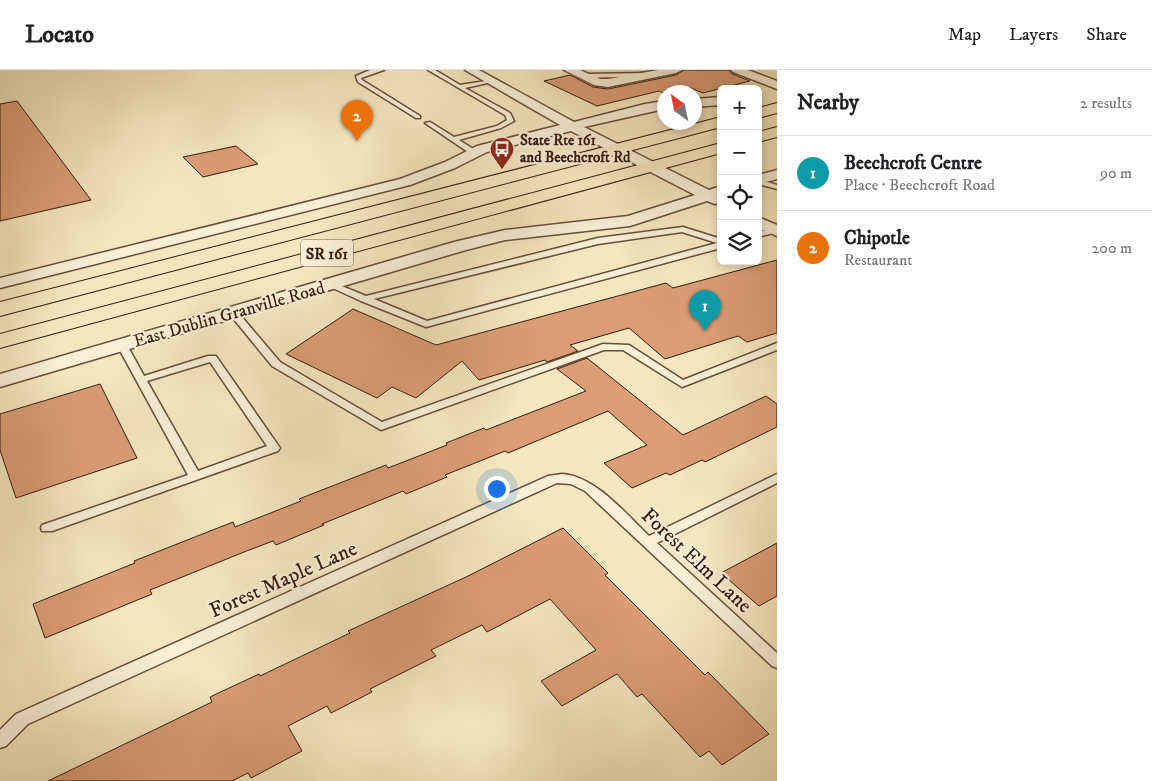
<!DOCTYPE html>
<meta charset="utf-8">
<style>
:root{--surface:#fff;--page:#f2f2f2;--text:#202124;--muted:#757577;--line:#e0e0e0;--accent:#8f2418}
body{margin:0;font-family:"IM FELL DW Pica",serif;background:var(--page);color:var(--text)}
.controls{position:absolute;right:15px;top:15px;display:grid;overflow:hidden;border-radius:8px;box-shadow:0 2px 8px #0003}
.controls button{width:45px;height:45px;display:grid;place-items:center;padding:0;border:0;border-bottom:1px solid var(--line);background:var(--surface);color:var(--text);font:25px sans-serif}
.compass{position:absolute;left:657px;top:15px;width:45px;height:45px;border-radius:50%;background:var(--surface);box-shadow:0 2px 8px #0003;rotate:327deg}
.you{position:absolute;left:496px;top:418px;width:18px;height:18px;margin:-12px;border:4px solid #fff;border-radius:50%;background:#1a73e8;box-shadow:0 0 0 8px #1a73e833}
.badge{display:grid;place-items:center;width:32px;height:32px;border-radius:50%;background:var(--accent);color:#fff;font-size:16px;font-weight:700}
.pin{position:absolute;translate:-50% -41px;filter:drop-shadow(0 1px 2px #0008)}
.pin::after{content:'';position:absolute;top:26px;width:18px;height:15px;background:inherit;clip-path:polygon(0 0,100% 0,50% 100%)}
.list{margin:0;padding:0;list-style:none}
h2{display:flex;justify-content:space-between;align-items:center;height:65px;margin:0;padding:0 20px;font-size:21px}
h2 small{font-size:16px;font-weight:400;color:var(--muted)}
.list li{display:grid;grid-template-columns:32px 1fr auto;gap:15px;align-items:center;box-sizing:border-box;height:75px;padding:0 20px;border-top:1px solid var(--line)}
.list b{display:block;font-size:19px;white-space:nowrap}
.list p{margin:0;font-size:16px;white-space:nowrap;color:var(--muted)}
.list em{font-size:16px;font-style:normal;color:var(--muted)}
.icon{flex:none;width:28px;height:28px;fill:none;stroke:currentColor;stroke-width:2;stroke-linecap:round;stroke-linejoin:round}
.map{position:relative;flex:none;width:777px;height:711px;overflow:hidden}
header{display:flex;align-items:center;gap:30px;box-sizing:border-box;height:70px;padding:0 25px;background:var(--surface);border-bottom:1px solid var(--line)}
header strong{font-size:24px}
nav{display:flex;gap:28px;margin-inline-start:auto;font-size:18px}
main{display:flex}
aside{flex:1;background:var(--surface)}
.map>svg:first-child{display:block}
.building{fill:#da9d76;stroke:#351b0b}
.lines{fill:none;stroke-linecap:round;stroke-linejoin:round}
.service-casing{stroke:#654e38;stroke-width:3}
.minor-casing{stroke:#654e38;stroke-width:3}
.primary-casing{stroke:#351b0b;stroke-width:2}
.service{fill:#f8efd6;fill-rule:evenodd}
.minor{fill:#f8efd6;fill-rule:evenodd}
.primary{fill:#f4e7c0;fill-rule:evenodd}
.labels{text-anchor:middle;stroke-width:4.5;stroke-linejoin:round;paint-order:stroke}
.far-poi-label{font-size:15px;font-weight:bold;fill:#351b0b;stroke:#f8efd6;text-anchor:start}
.shield{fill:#f8efd6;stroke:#705b48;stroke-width:1}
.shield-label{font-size:16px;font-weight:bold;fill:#351b0b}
.street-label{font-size:18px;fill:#351b0b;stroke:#f8efd6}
.near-street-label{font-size:21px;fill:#351b0b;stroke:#f8efd6}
</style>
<header>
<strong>Locato</strong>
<nav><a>Map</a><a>Layers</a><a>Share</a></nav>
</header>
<main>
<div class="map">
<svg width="777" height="711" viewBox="0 0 777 711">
<rect width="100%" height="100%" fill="#f4e7c0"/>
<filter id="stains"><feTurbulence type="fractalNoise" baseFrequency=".004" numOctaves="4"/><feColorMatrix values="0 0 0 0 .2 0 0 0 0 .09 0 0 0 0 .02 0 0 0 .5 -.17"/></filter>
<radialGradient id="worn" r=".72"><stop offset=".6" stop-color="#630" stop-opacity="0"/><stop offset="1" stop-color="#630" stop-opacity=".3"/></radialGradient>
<!-- building -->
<path class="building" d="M684 0H729L732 4 750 11 703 23 691 18 673 22 664 23 659 21 597 36 544 11 570 5 593 17 608 19 676 5Z
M17 31 91 130 0 151V34Z
M236 76 258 94 203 107 183 87Z
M777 190V263L747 272 738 266 665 289 629 258 570 275 578 281 547 292 545 290 479 310 462 291 416 328 392 317 377 328 286 284 353 239 436 275 666 213 673 218Z
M587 288 683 365 766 326 777 334V357L705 392 702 390 670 405 666 403 632 418 604 393 647 375 608 341 508 383 505 381 445 405 447 407 406 424 403 421 322 454 324 455 276 475 273 471 244 482 150 520 152 524 45 568 33 534 135 493 134 491 233 452 235 457 301 431 299 429 386 395 388 398 447 375 446 373 484 358 486 360 586 321 557 299Z
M100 314 137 388 16 428 0 380V344Z
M563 458 608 503 605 505 705 605 708 602 769 664 722 695 709 681 700 687 642 624 637 627 617 604 562 636 541 611 596 580 550 529 487 562 482 555 431 580 436 586 370 619 372 622 331 643 327 636 288 656 302 681 251 708 248 703 232 711H48L212 632 210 627 259 604 260 606 350 563 348 561 466 507Z
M777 473V526L759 536 721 503Z"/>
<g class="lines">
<defs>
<path id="service" d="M370 0H384L361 8 362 10 420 46V48H416L358 12 356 6Z
M428 0H435L460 15 492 10V12L465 18 510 43 514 51 501 58 459 70 478 82 471 84 425 53 430 52 454 67 497 56 507 50 505 45Z
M645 3 647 4V6L584 8 581 6 584 4Z
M758 109 777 115V119L758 114Z
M683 157 721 169V178L426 257 361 231 324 214 329 211 332 212 366 226 598 168ZM682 162 717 173 427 251 374 229 598 174Z
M775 158H777V162L758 167V162Z
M233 239 236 240 280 292 382 352 603 274 629 275 683 310 777 273V280L682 317 623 280H604L381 360 272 296 228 242Z
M122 272 127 275 144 306 208 286H216L280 378 278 381 52 461H42L41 458 42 455 188 405 117 275ZM210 292 267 376 198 401 147 311Z
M562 404C595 406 626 444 649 466L777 404V413L657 473 777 583V598L772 596 585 421 571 414 557 413 28 654 6 676 0 678V660L16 644 548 406Z"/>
<path id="minor" d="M465 0H479L574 52 645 34 664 31V39L584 57 709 120 721 116V132L715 134 707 131 630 156 505 170 466 180 0 317V304L454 172 505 160 628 146 695 125 571 61 487 82 455 98 410 115 0 218V208L400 109 445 92 477 76 560 55Z
M564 0H580L600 9H608L658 0H682L676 3 608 17 594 15Z
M731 0H748L777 11V19L733 2Z
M721 27V35L694 37V29Z
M777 100V109L758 114V105Z
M758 147 777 155V166L758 158Z"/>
<path id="primary" d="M777 33V43L758 48V38Z
M721 47V57L0 246V232Z
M777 57V67L758 72V62Z
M721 73V83L0 278V264Z"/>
</defs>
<!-- service casing -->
<use href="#service" class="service-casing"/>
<!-- minor casing -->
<use href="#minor" class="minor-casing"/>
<!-- primary casing -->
<use href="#primary" class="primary-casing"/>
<!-- service -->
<use href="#service" class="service"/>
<!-- minor -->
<use href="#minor" class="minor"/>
<!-- primary -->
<use href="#primary" class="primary"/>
</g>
<!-- icons -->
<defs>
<symbol id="bus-pin" viewBox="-11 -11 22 30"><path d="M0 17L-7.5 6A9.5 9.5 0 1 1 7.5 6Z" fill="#8f2418" stroke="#f8efd6"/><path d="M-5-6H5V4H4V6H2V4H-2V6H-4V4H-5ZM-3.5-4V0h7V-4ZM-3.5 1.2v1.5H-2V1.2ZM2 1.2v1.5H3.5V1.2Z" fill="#fff"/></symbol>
</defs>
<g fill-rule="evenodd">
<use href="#bus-pin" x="488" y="65" width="28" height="38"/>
</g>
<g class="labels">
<!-- far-poi labels -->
<g class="far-poi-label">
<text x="520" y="75">State Rte 161<tspan x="520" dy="17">and Beechcroft Rd</tspan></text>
</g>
<!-- shield labels -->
<rect class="shield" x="301" y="169.5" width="52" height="27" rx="4"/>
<g class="shield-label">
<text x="327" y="189">SR 161</text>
</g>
<!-- street labels -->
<g class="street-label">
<text transform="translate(229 244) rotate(-16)" y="6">East Dublin Granville Road</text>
</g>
<!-- near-street labels -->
<g class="near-street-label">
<text transform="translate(697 490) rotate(43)" y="7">Forest Elm Lane</text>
<text transform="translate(283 509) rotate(-24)" y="7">Forest Maple Lane</text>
</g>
</g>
<rect width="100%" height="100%" filter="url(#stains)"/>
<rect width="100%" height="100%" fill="url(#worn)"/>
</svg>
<div class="controls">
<button>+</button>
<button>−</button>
<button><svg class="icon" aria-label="locate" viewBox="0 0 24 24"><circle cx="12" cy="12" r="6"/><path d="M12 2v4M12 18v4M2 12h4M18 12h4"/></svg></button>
<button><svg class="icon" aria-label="layers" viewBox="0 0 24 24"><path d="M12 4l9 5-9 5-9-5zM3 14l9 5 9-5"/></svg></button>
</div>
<svg class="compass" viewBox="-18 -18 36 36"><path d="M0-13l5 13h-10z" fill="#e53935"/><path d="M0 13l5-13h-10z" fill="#757577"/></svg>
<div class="you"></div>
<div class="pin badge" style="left:705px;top:261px;background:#0f9aa8">1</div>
<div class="pin badge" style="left:357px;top:71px;background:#e8710a">2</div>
</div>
<aside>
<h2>Nearby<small>2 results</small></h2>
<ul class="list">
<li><span class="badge" style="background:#0f9aa8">1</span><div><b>Beechcroft Centre</b><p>Place · Beechcroft Road</p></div><em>90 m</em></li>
<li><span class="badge" style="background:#e8710a">2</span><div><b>Chipotle</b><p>Restaurant</p></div><em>200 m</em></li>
</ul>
</aside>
</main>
